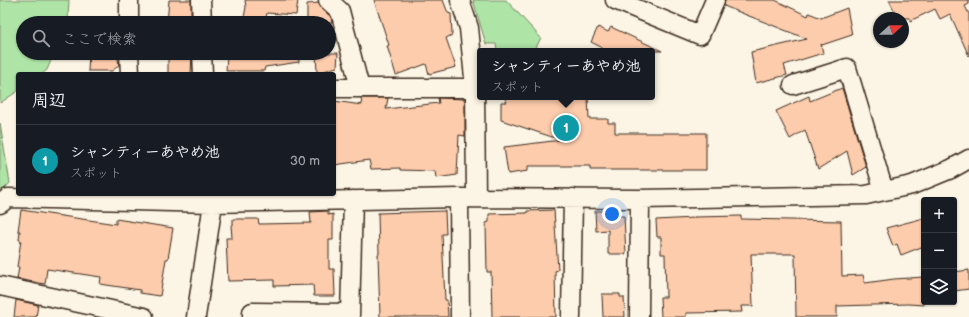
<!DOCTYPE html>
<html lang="ja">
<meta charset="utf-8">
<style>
:root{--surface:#171b24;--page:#20242c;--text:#f1f3f6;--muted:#9ea1a6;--line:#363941;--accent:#1a73e8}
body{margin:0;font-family:"Balsamiq Sans","Klee One",sans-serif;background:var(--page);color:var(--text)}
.controls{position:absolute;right:12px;bottom:12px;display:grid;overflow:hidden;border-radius:4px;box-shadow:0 1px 3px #0004}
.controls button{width:36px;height:36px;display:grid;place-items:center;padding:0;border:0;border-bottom:1px solid var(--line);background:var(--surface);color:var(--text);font:20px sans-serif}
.compass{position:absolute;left:873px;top:12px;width:36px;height:36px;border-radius:50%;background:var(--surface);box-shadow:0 1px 3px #0004;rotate:69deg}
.you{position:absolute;left:612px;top:214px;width:14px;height:14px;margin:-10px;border:3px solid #fff;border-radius:50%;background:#1a73e8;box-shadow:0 0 0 6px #1a73e833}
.badge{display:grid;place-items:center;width:26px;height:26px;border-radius:50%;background:var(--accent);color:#fff;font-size:13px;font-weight:700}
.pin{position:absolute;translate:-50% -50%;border:2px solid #fff;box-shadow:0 1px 4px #0006}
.popup{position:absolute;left:477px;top:48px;width:178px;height:52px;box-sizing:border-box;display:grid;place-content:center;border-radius:4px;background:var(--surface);filter:drop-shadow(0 1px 3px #0005);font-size:13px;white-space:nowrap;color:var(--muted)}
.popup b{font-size:15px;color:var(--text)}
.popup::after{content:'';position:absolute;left:50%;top:100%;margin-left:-8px;border:8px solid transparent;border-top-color:var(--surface)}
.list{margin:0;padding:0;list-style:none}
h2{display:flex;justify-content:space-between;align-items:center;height:52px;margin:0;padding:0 16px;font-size:17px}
h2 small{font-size:13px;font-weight:400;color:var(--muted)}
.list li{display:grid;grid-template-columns:26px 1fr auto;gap:12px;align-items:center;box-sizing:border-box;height:72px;padding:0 16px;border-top:1px solid var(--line)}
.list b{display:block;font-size:15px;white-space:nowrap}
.list p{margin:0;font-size:13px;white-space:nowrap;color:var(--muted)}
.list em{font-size:13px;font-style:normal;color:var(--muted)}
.icon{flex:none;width:22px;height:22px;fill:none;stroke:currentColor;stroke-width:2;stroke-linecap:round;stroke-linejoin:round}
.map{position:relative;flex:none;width:969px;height:317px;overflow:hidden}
.search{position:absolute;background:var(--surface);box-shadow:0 1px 3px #0004;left:16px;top:16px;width:320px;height:44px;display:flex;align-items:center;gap:10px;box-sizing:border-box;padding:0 14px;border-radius:22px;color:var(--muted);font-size:15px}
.panel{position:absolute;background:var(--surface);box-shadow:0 1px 3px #0004;left:16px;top:72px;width:320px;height:124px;border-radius:4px}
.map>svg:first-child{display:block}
.green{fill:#aee4a6;stroke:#748762}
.building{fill:#fdccac;stroke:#3b2a1e}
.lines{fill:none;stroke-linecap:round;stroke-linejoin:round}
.minor-casing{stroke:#3b2a1e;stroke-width:21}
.minor{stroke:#fcf5e5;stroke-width:18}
</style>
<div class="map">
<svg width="969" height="317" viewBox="0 0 969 317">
<rect width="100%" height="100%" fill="#fcf5e5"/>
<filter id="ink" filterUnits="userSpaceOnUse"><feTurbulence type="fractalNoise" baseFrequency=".025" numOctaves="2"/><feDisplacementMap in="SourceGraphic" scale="8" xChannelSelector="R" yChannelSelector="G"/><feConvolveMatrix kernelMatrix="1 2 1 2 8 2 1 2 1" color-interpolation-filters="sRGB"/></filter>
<g filter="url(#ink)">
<!-- green -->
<path class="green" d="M0 0H69L68 19 66 23H23V53H54L47 70 42 74H18V91L0 103Z
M473 0H506L541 38 534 51H497L496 44H486Z
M0 123 10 183 0 193Z"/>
<!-- building -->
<path class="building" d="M169 0H191V23H167Z
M245 0H298L296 15 267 13 265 23H243L246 7Z
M374 0H443L448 13 451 14 452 35 446 38 456 67 429 74 426 64 396 75 387 46 389 45Z
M725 0H775L808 16 809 13 821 18 847 8 852 35 822 45 821 44 823 53 784 65 787 75 756 83 751 52 807 39 724 6Z
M889 0H969V4L965 6 969 14V56L950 14 940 19 935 9 910 21 909 18H898Z
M318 3 321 8 331 17 332 23H307V4Z
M598 27 608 32 611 27 662 51H599L601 47 591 42Z
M89 53H117L119 65 112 71H88Z
M168 53H192L191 74H168Z
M227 53H298L299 62 265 67 264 71H226Z
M316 53H338L337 67 317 73Z
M842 88 866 167 853 175 847 151 818 169 805 130 790 139 776 111 809 96 810 101Z
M504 97H588L589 119H608V123H615V133H706V170H590V166H528V171L508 174 504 147 561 140 501 120V102H507Z
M361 98H388L386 109 439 103 438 98 465 99V136L459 135 457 175 436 178 435 171 400 170V168L371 169 369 160 334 165V101L362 105Z
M21 210 116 224V219L173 228 168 259H166L160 296 140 293V290L100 284 101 277 47 269 45 284 17 279 19 267H17L21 240H19L20 231H18Z
M554 210 558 270 555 271 556 317H492L491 272H487L486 223 489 222V214L527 213V211Z
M328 211V215L333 214V240H329V269H334L335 296H314L313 285 274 286V280L228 281 226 238H232L231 225H233V219H258L259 224 311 223 310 212Z
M445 211 446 234H442L445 300H447L448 317H380L378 254H379L378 213Z
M595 211H613V216H624L626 254H608V230L596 231Z
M741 216V219L841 221 842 276 863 275 865 283 894 279 924 277V305L908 304 837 306V317H796L795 254H751L753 306H741L742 312 686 313V317H661L660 297H666L665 254H661V237H657L656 220 694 218V217Z
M924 218V246L901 255 897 244 893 246 886 228Z
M969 270V289L954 291V272Z
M602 294H620V297H624L625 317H603Z
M16 300 38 305 36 317H14Z"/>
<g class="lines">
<defs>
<path id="minor" d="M129 0V23
M201 0 202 23
M328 0 340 11 360 88
M460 0 469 28 475 88 476 198
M615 0 700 35 715 0
M129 53 130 74
M202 53 203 74
M793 85 847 68 884 191
M334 88H475
M459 198 460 317
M0 204 8 198 213 203 459 198 640 199 866 195 912 185 951 169 969 159
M0 286 144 317
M196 317 213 203
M252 317V312L350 313
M350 317 353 200
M571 317 573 198
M639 317 640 199"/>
</defs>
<!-- minor casing -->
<use href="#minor" class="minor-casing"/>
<!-- minor -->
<use href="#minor" class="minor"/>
</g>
</g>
</svg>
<div class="controls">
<button>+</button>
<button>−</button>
<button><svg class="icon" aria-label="layers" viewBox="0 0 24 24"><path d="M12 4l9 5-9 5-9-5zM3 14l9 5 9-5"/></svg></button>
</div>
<svg class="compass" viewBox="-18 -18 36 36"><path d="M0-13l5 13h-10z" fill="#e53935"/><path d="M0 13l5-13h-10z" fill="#9ea1a6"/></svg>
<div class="you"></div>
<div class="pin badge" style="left:566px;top:128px;background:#0f9aa8">1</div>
<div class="popup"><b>シャンティーあやめ池</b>スポット</div>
<div class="search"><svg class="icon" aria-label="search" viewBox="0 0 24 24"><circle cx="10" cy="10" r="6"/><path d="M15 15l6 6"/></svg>ここで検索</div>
<section class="panel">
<h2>周辺<small></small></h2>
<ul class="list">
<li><span class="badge" style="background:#0f9aa8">1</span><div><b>シャンティーあやめ池</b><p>スポット</p></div><em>30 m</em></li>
</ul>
</section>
</div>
